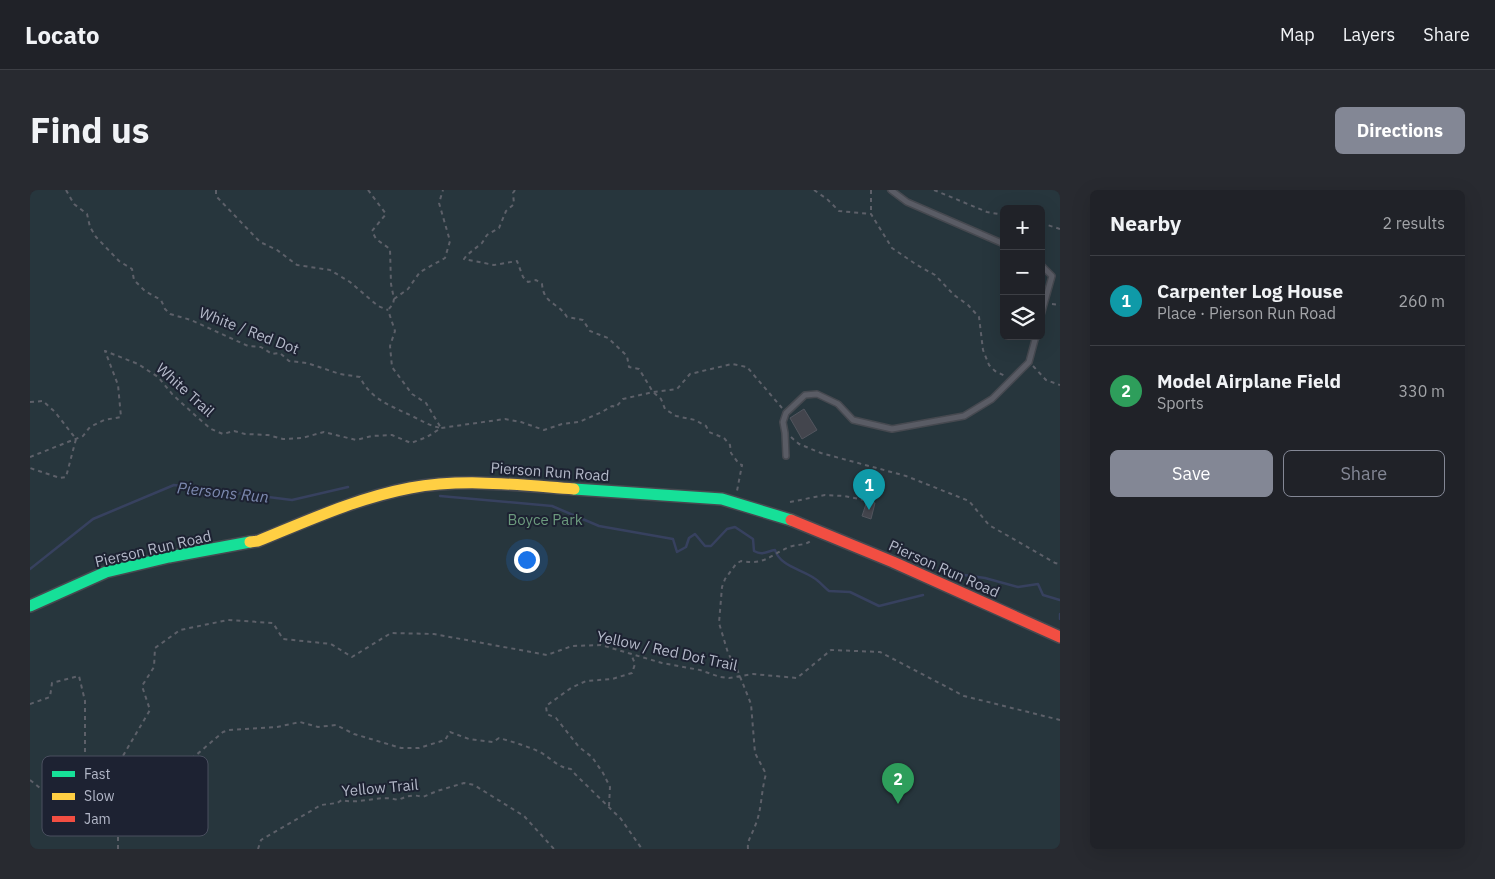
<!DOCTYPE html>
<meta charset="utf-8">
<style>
:root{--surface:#202228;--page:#282a30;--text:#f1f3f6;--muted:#a2a4a8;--line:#3d3f45;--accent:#838795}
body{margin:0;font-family:"IBM Plex Sans",sans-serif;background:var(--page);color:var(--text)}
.controls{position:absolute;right:15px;top:15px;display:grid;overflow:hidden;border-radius:8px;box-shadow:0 5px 20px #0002}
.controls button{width:45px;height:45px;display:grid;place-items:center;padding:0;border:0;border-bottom:1px solid var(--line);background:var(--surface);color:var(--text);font:25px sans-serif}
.you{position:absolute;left:496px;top:369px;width:18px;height:18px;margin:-12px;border:4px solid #fff;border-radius:50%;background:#1a73e8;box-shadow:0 0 0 8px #1a73e833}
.badge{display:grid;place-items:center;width:32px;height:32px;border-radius:50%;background:var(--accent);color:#fff;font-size:16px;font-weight:700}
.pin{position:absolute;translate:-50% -41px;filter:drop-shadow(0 1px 2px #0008)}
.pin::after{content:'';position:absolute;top:26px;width:18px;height:15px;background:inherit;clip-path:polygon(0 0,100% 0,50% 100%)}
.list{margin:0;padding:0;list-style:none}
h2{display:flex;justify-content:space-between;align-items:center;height:65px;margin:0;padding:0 20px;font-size:21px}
h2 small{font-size:16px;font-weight:400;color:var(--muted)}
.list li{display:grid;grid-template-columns:32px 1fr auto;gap:15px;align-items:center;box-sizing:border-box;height:90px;padding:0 20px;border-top:1px solid var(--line)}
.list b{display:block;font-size:19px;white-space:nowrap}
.list p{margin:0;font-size:16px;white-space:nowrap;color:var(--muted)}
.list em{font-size:16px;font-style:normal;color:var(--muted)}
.actions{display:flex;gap:10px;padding:15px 20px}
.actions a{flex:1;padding:11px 0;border:1px solid var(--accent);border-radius:8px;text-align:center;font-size:18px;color:var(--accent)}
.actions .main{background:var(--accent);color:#fff}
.icon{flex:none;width:28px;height:28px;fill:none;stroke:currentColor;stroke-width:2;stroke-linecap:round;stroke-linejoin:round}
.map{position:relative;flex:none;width:1030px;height:659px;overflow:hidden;border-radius:8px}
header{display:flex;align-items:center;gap:30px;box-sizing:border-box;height:70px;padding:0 25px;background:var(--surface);border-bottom:1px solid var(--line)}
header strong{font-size:24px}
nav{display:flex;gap:28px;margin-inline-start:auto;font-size:18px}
.intro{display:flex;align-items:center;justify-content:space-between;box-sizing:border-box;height:120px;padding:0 30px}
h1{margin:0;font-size:35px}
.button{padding:12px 22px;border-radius:8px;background:var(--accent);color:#fff;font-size:18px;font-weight:700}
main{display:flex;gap:30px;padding:0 30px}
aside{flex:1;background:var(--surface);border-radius:8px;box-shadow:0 5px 20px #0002}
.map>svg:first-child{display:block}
.green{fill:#27363d;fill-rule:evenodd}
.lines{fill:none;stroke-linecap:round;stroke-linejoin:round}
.stream{stroke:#37415f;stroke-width:2.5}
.building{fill:#43454d;stroke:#52555e}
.lane-casing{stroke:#464950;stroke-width:8}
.fast-casing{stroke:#464950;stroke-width:14}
.slow-casing{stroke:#464950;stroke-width:14}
.jam-casing{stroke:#464950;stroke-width:14}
.path{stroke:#5d6069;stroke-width:2;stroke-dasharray:4 4;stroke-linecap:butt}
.lane{stroke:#5a5c65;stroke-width:5}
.fast{stroke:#16e098;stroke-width:11}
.slow{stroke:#ffcf43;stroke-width:11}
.jam{stroke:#f24e42;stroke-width:11}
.labels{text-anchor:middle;stroke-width:4;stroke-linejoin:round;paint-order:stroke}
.street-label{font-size:15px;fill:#b3b8c8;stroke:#1d2232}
.park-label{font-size:15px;fill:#6b997d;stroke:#1d2232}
.water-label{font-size:16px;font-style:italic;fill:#7c89af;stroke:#1d2232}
.key{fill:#1d2232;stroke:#4a4f5f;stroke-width:1}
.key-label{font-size:14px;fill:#b3b8c8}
</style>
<header>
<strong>Locato</strong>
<nav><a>Map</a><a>Layers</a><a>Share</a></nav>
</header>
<div class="intro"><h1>Find us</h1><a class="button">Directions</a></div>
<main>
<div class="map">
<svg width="1030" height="659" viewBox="0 0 1030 659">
<rect width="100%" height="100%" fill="#2a2d36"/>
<!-- green -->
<path class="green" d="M0 0H1030V659H0ZM974 19H1011V146H974Z"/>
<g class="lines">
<!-- stream -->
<path class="stream" d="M410 306 522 316 569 336 643 349 647 362 656 357 659 348 665 344 675 356H681L697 339 705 337 723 349 724 361C733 366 737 361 745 360 750 376 771 379 784 388 789 391 794 397 799 401L820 402 849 416 893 405
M0 379 63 329 144 295 262 310 318 297
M934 385 955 388 988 397 1008 394 1013 405 1030 410
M1030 424V429"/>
</g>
<!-- building -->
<path class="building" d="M774 219 787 240 772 249 760 228Z
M837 311 845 313 841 329 832 326Z"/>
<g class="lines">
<defs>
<path id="lane" d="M861 0 877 12 974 54
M1011 75 1022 86 1011 125
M756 266 755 243 753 232 756 223 775 205 787 204 808 214 823 230 862 239 934 226 962 209 999 172 1006 146"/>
<path id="fast" d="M544 299 692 309 761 330
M0 416 76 382 139 367 220 352"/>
<path id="slow" d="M220 352 228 351C277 331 327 308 380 298 434 288 489 295 544 299"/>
<path id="jam" d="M761 330 863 372 1030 447"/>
</defs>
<!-- lane casing -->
<use href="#lane" class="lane-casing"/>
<!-- fast casing -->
<use href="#fast" class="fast-casing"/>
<!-- slow casing -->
<use href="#slow" class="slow-casing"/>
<!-- jam casing -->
<use href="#jam" class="jam-casing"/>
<!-- path -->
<path class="path" d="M36 0 44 14 57 24 60 37 66 47 89 71 102 79 104 90 115 101 131 110 135 119 140 124 161 130 218 156 231 157 242 164 250 163 259 171 277 173 310 184 330 187C340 209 361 216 382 226 392 231 400 236 411 238L396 213 382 204 362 177 360 156 365 141 358 120
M186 0V6L230 52 247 60 267 75 300 80 320 92 348 116 358 120
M338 0 356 24 342 41 346 49 360 59 361 94 364 109 363 114 358 120
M485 0 483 3 484 14 476 21 469 38 457 45 452 53 437 65 434 69 464 75 487 71 493 87 498 92 506 90 512 94C514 115 527 111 537 127L553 130 560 141 578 148 597 166 599 177 609 179 623 202 631 209 635 219 646 226 665 230 676 236 679 242 694 248 700 255 701 263 709 274 712 275 707 301
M784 0 797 9 809 21 841 24 862 58 887 75 905 85 924 105 938 115 949 127 953 160 959 175 965 181 975 186
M841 0V24
M904 0 957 22 974 25
M1011 33 1030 39
M364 109 378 99 390 82 415 68 420 51 409 13 413 0
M1022 114 1030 115
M1003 176 1016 190 1030 195
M0 212 13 211 25 222 46 249 36 287 30 288 0 278
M761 247 769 254 791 263 876 286 939 311 959 335 1025 373 1030 374
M0 267 53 246 60 237 74 230 91 227 88 195 75 161 108 174 128 187 143 205 167 227 181 239 193 244 204 241 215 244 238 245 253 249 272 248 294 242 326 250 342 246 362 245 381 253 397 247 411 238 475 229 491 232 514 240 532 234 549 232 572 222 582 216 586 217 593 209 623 202 647 199 660 184 702 174 717 177 752 218
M760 312 795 305 814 306 834 310
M0 514 20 507 22 493 49 486 55 511V568L47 588 68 599 87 606
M0 590C20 605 36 625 57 637L67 635 88 623 135 587 144 577 165 566 193 542 199 540 247 537 270 532 288 537 306 535 324 544 371 558H389L415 550 420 542 439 549 463 552 469 548C483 552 497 556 510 562 521 568 528 578 541 579L545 584 591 629 612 659
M579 616 580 597 573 583 562 567 549 557 526 528 517 524 516 516 541 498 556 491 582 489 602 483 605 474 601 464
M88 659V623L84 581 120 520 112 496 124 477 125 458 150 440 198 430 243 433 253 449 301 454 322 467 361 443 404 444 517 465 542 456 571 455 632 473 670 480 690 487 699 488 723 484 767 488 801 460 850 462 934 506 1030 530
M228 659 231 650 291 615 307 613 312 610C330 615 350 604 368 610 377 606 383 604 393 607L407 601 434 593 444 595 494 626 524 659
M718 659C717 650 722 645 725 636 732 620 731 601 736 584L725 563 721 514 707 479 698 463 689 433 692 397 695 389 706 374 711 371C735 375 739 366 759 357 767 354 775 356 782 350"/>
<!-- lane -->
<use href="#lane" class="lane"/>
<!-- fast -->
<use href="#fast" class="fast"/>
<!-- slow -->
<use href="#slow" class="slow"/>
<!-- jam -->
<use href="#jam" class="jam"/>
</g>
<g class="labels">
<!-- street labels -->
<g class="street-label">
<text transform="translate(219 141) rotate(21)" y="5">White / Red Dot</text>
<text transform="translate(155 200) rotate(42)" y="5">White Trail</text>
<text transform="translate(520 282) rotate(4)" y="5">Pierson Run Road</text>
<text transform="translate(123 359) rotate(-13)" y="5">Pierson Run Road</text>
<text transform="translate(914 379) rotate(24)" y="5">Pierson Run Road</text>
<text transform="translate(637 461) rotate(12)" y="5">Yellow / Red Dot Trail</text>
<text transform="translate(350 598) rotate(-5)" y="5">Yellow Trail</text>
</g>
<!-- park labels -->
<g class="park-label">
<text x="515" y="335">Boyce Park</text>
</g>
<!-- water labels -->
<g class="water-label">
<text transform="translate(193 302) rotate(6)" y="6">Piersons Run</text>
</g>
</g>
<!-- legend -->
<rect x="12" y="566" width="166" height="80" rx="8" class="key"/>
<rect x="22" y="581" width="23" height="6" fill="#16e098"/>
<rect x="22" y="603" width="23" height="7" fill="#ffcf43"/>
<rect x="22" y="626" width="23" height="6" fill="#f24e42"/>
<g class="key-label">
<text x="54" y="589">Fast</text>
<text x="54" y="611">Slow</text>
<text x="54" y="634">Jam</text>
</g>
</svg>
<div class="controls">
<button>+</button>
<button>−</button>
<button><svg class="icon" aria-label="layers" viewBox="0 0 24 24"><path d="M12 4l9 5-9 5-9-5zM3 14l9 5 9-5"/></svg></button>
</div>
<div class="you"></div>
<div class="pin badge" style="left:839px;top:320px;background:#0f9aa8">1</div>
<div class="pin badge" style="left:868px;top:614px;background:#2e9e5b">2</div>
</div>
<aside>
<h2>Nearby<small>2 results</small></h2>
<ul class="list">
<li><span class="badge" style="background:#0f9aa8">1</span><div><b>Carpenter Log House</b><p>Place · Pierson Run Road</p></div><em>260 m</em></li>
<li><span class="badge" style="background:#2e9e5b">2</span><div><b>Model Airplane Field</b><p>Sports</p></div><em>330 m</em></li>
</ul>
<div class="actions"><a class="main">Save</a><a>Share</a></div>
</aside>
</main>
